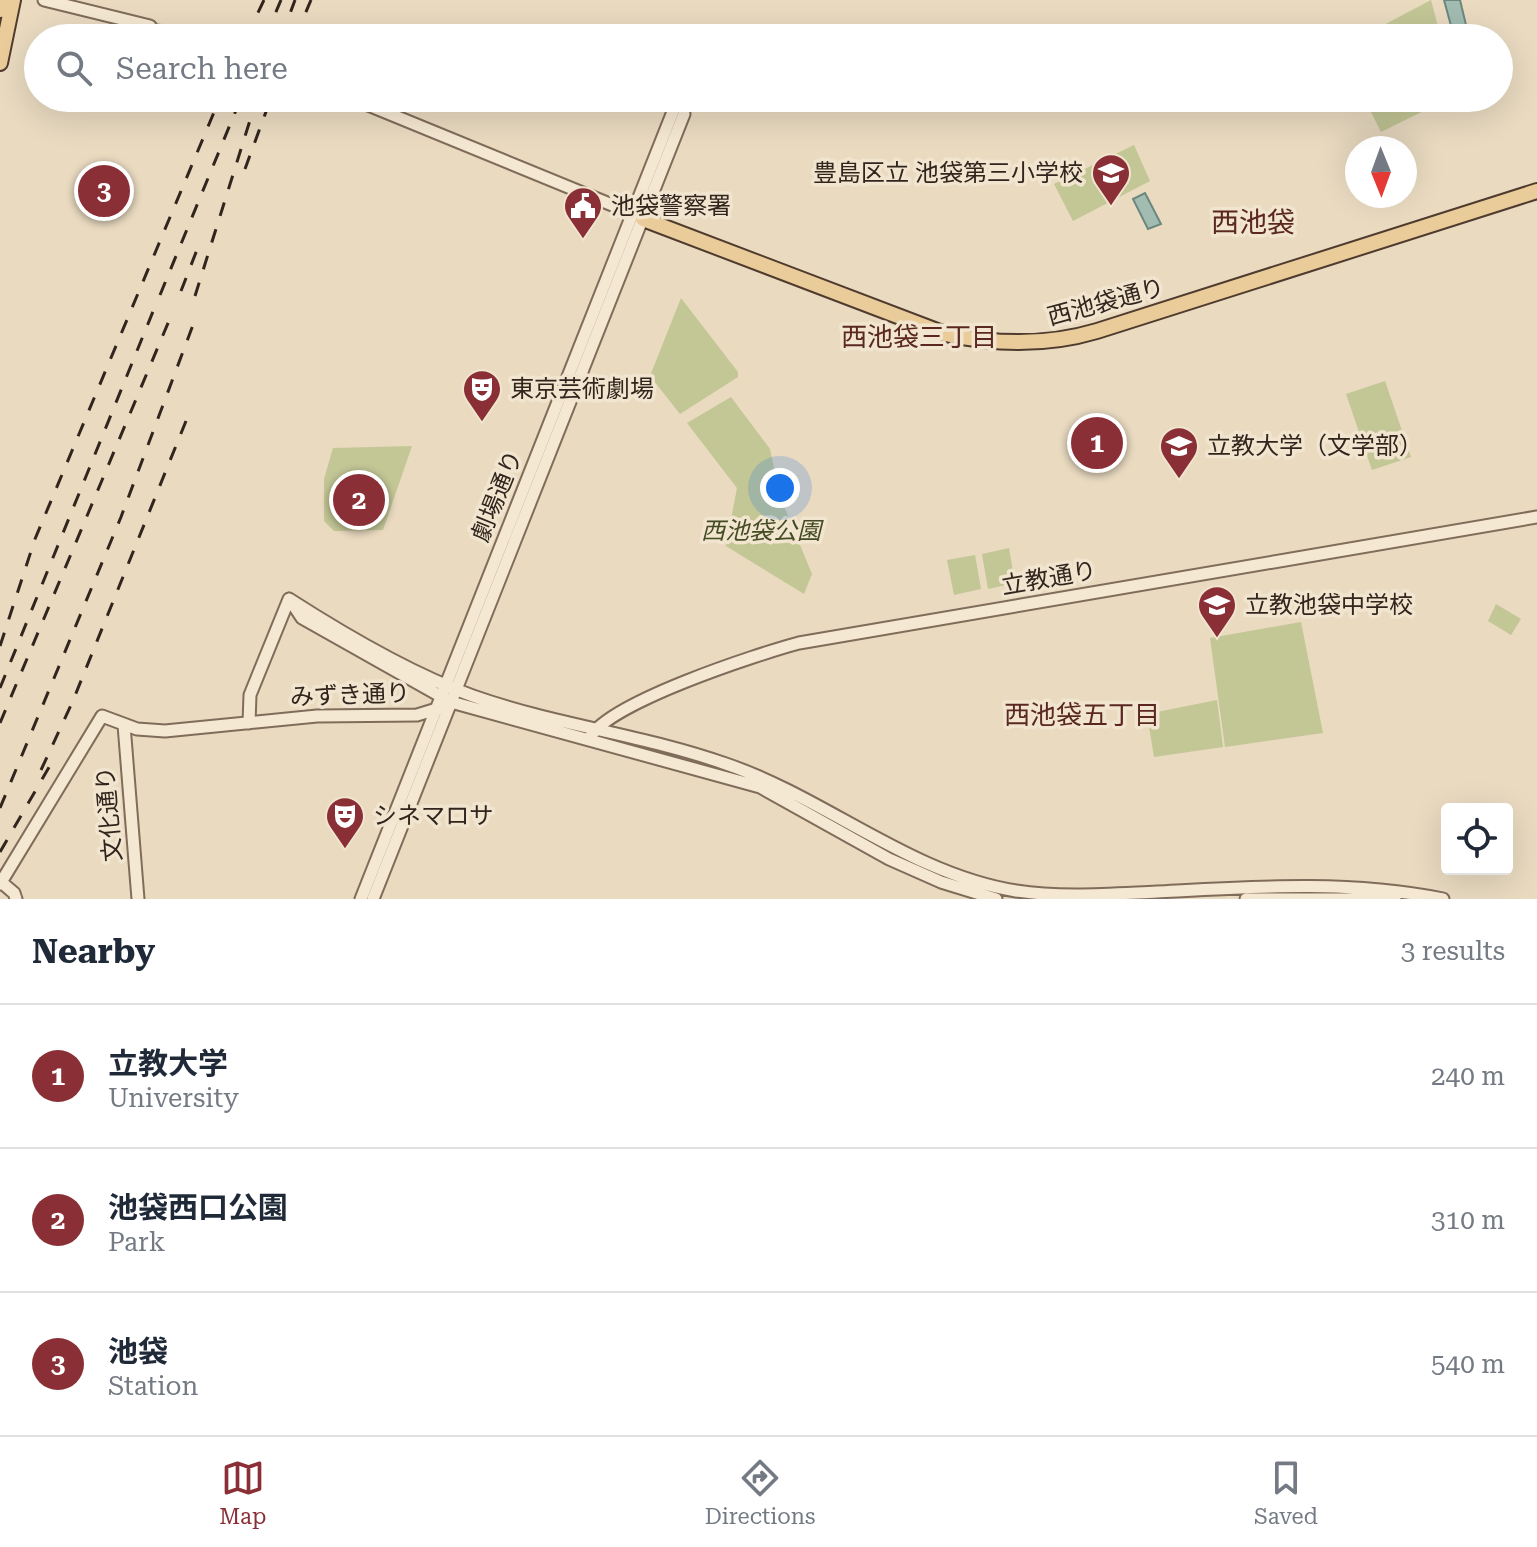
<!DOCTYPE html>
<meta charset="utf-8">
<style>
:root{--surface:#fff;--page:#f2f2f3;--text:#1f2937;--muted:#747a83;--line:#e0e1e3;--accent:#8a2f36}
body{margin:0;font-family:"Roboto Serif","Noto Sans JP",serif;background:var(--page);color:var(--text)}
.controls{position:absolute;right:24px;bottom:24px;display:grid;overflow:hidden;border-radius:8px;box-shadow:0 8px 32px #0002}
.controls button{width:72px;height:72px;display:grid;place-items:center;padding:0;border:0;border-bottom:2px solid var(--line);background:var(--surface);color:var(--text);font:40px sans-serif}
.compass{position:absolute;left:1345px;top:136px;width:72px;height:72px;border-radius:50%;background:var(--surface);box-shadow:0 8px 32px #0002;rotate:179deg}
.you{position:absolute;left:780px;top:488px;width:28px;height:28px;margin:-20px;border:6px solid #fff;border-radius:50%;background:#1a73e8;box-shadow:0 0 0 12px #1a73e833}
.badge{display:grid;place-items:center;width:52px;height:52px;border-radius:50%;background:var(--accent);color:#fff;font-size:26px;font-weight:700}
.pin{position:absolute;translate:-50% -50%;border:4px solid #fff;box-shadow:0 2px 8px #0006}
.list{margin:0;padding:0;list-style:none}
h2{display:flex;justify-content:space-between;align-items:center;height:104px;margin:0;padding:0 32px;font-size:34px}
h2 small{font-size:26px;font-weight:400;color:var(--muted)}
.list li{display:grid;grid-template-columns:52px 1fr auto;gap:24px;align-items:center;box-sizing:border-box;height:144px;padding:0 32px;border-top:2px solid var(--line)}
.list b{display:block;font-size:30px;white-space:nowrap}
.list p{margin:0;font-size:26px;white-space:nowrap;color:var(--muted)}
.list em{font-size:26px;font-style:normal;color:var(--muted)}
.icon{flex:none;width:44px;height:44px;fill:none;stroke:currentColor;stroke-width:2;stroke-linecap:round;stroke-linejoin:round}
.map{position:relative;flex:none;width:1537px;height:899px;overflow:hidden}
.search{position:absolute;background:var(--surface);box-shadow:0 8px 32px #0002;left:24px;right:24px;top:24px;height:88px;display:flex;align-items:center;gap:20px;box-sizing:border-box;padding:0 28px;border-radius:44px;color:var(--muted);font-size:30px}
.sheet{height:536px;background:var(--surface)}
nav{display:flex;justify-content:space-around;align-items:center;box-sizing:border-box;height:112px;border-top:2px solid var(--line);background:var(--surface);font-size:22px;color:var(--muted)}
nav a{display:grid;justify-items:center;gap:4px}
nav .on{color:var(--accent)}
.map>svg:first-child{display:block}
.green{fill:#c3c695}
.water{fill:#a2bcb2;stroke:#6b887f;stroke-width:2}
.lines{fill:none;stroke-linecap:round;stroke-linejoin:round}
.minor-tunnel{stroke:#c4b69f;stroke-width:11;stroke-dasharray:11 5.5;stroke-linecap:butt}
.minor-casing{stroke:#806c5a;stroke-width:15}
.major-casing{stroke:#4e3b2e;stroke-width:18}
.minor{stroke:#f5e8d2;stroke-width:11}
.major{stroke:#eacb9a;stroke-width:14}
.rail{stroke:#31251d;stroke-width:3;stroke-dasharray:14 14;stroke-linecap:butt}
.labels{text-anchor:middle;stroke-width:7;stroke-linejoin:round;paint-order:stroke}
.poi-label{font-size:24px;fill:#31251d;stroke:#f1e5cf;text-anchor:start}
.street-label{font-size:24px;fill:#31251d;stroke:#f1e5cf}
.park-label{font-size:24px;font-style:italic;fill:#454c25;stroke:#f1e5cf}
.neighbourhood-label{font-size:26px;fill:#5a2820;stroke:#f1e5cf}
.quarter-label{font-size:28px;fill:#5a2820;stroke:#f1e5cf}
</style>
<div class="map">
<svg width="1537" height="899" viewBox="0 0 1537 899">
<rect width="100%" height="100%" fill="#e9dac0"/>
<!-- green -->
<path class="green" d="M1431 0 1441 38H1359Z
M1364 98H1450L1381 132Z
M1134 145 1150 181 1073 221 1054 184Z
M681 298 738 372V377L680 414 650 376Z
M1385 381 1411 457 1372 470 1346 394Z
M731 397 770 449 780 496 812 574 804 594 726 546 737 488 687 423Z
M412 446 383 530 334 531 324 521V479L333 448Z
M1009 548 1015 583 988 589 982 554Z
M975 555 981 589 954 595 947 560Z
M1496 604 1521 619 1511 635 1488 621Z
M1301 622 1323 733 1225 747 1210 638Z
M1217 700 1223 747 1154 757 1147 714Z"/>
<!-- water -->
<path class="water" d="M1444 0H1460L1467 29 1453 33Z
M1145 193 1161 224 1148 229 1133 199Z"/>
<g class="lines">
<!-- minor-tunnel -->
<path class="minor-tunnel" d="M150 26 183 37"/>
<defs>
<path id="minor" d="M44 0 150 26
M183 37 187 38
M351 98 639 216
M289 599C342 633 414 675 473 696 555 725 644 735 726 764 826 798 910 874 1016 891 1062 898 1111 894 1157 892 1252 887 1348 880 1443 899
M292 603 302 618 451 702 760 787 889 859 941 882 996 899
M249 723 250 695 289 599
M124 725 138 899
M590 738C607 703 758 654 799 643L1537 517
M1 882 14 893 16 899
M0 884 102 716 137 729 165 731 317 716 417 715 440 708
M361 899 674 109
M373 899 684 114
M1246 899H1395"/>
<path id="major" d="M0 10 2 0
M0 63 13 0
M643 219 945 334C997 345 1047 346 1097 331L1537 191"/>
</defs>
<!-- minor casing -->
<use href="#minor" class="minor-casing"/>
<!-- major casing -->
<use href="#major" class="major-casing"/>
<!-- minor -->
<use href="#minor" class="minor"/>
<!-- major -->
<use href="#major" class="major"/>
<!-- rail -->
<path class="rail" d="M246 38 264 0
M265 38 281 0
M281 38 295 0
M295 38 311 0
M245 169 271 98
M181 291 200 242
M160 295 241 98
M195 296 257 98
M0 646 35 539 220 98
M0 688 154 309
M0 723 171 316
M41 770 72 703 186 421
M0 808 121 517 193 325
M0 852 52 762"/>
</g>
<!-- icons -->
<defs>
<symbol id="school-pin" viewBox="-11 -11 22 30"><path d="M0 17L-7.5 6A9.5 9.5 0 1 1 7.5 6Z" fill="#8a2f36" stroke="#f1e5cf"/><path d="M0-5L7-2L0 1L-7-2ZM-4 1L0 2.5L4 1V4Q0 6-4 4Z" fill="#fff"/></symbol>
<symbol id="civic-pin" viewBox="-11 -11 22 30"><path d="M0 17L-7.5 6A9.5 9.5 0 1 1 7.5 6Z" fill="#8a2f36" stroke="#f1e5cf"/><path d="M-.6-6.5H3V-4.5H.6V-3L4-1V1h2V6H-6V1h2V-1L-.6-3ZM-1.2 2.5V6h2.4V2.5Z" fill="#fff"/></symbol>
<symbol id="theatre-pin" viewBox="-11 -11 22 30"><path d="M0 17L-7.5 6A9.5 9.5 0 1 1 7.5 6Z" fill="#8a2f36" stroke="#f1e5cf"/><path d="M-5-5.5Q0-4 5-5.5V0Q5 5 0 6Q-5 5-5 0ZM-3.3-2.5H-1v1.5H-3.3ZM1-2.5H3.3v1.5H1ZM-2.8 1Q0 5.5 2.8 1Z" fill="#fff"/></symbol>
<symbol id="university-pin" viewBox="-11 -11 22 30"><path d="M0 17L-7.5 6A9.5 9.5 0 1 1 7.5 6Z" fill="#8a2f36" stroke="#f1e5cf"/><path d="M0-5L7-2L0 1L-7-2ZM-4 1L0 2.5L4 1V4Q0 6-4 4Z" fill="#fff"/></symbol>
</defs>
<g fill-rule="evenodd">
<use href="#school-pin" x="1089" y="151" width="44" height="60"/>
<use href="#civic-pin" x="561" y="184" width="44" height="60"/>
<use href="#theatre-pin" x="460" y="367" width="44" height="60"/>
<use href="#university-pin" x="1157" y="424" width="44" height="60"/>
<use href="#school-pin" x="1195" y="583" width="44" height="60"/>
<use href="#theatre-pin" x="323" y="794" width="44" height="60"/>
</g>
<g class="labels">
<!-- poi labels -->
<g class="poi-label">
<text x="1083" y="181" text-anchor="end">豊島区立 池袋第三小学校</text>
<text x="611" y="214">池袋警察署</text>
<text x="510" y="397">東京芸術劇場</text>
<text x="1207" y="454">立教大学（文学部）</text>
<text x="1245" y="613">立教池袋中学校</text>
<text x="373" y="824">シネマロサ</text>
</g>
<!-- street labels -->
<g class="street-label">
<text transform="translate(1106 302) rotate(-15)" y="8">西池袋通り</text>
<text transform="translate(497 496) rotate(-68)" y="8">劇場通り</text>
<text transform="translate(1049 578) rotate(-10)" y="8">立教通り</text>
<text transform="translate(350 695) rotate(-2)" y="8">みずき通り</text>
<text transform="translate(109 814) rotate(-95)" y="8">文化通り</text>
</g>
<!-- park labels -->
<g class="park-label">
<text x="761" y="539">西池袋公園</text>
</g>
<!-- neighbourhood labels -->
<g class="neighbourhood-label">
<text x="919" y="346">西池袋三丁目</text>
<text x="1082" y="724">西池袋五丁目</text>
</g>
<!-- quarter labels -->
<g class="quarter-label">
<text x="1253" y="232">西池袋</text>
</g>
</g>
</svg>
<div class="controls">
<button><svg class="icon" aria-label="locate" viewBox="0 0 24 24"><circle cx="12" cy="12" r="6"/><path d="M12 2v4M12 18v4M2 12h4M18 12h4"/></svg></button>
</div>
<svg class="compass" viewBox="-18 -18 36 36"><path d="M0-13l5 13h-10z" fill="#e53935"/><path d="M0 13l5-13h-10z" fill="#747a83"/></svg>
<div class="you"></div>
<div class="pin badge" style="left:1097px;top:443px">1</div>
<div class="pin badge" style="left:359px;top:500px">2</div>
<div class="pin badge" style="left:104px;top:191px">3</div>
<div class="search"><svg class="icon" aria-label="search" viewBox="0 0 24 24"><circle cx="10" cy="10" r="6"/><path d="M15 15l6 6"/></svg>Search here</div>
</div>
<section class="sheet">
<h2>Nearby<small>3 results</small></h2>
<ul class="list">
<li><span class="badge">1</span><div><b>立教大学</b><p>University</p></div><em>240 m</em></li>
<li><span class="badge">2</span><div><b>池袋西口公園</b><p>Park</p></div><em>310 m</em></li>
<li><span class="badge">3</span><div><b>池袋</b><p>Station</p></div><em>540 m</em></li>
</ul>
</section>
<nav>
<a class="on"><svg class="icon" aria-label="map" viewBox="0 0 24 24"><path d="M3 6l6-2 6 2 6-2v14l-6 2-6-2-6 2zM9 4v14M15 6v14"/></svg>Map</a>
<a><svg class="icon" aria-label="directions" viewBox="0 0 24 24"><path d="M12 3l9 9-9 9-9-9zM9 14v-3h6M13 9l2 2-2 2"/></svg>Directions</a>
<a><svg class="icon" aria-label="saved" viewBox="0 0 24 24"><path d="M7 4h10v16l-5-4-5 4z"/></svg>Saved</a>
</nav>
